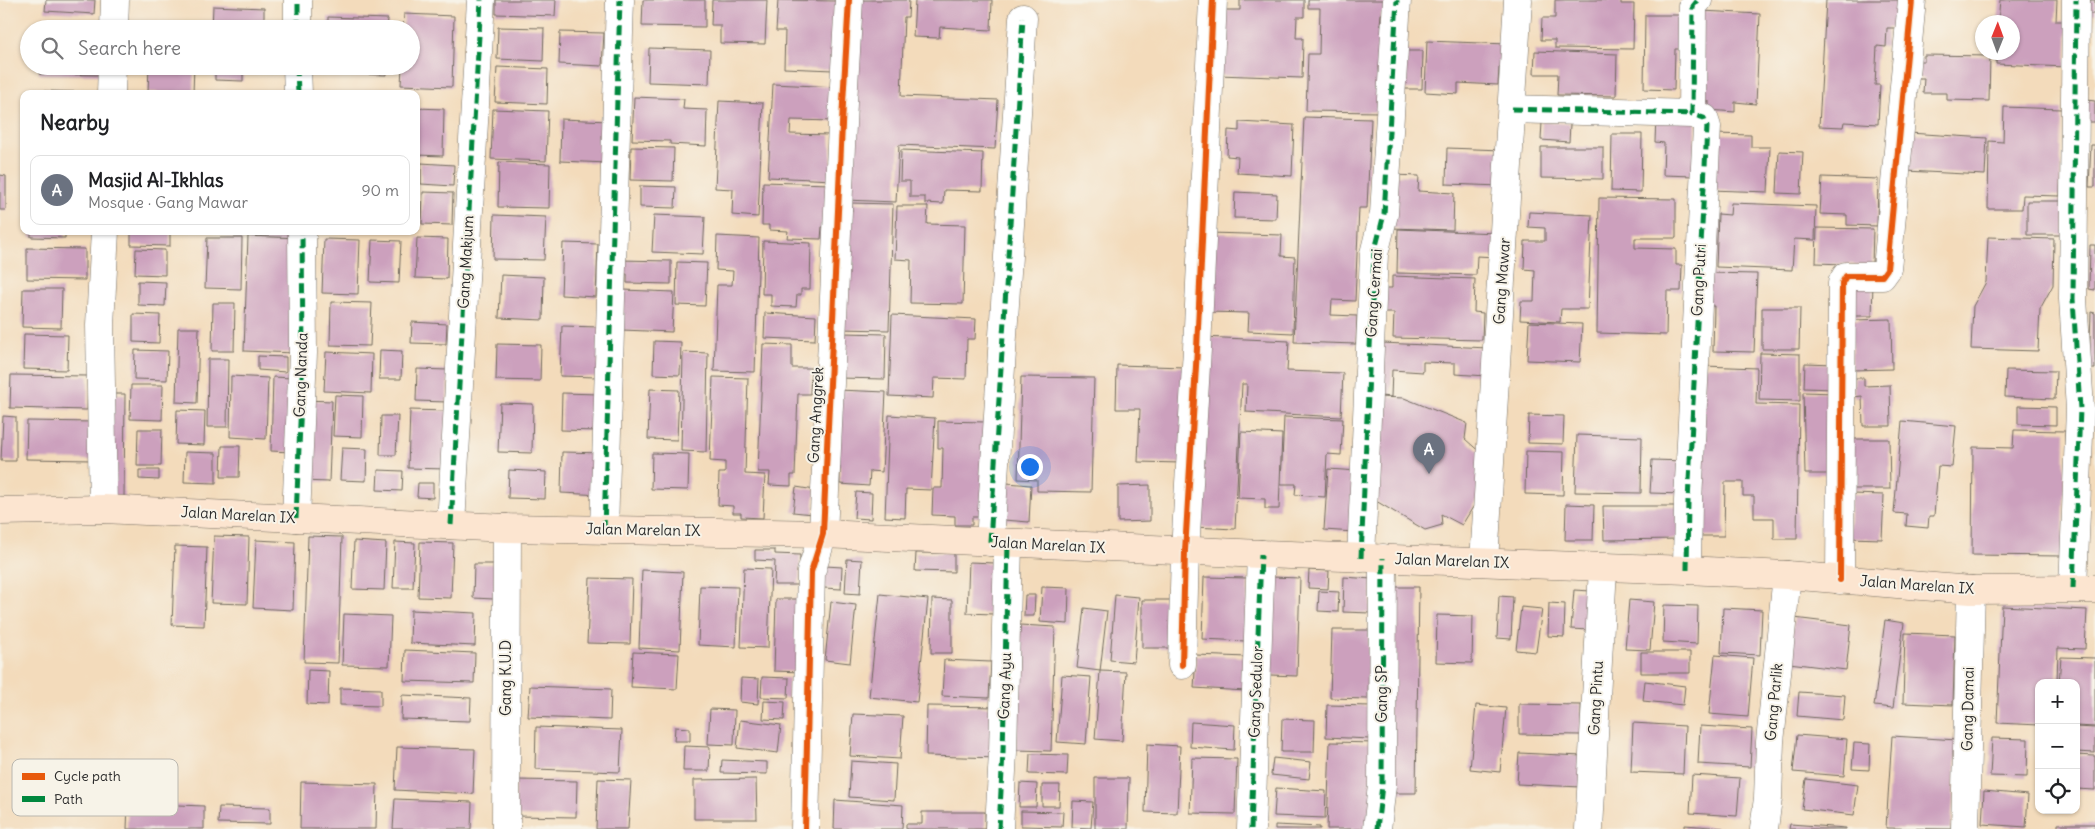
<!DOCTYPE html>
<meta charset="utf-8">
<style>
:root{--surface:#fff;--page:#f6f6f6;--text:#202124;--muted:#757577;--line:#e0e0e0;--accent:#ea580c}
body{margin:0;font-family:Delius,sans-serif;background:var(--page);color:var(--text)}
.controls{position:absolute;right:15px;bottom:15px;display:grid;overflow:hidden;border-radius:10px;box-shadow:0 1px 4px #0004}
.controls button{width:45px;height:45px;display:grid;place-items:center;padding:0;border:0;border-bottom:1px solid var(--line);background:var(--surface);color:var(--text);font:25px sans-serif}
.compass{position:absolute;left:1975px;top:15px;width:45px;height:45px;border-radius:50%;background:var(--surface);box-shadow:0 1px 4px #0004;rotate:1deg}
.you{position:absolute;left:1029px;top:466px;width:18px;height:18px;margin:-12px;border:4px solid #fff;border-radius:50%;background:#1a73e8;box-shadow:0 0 0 8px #1a73e833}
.badge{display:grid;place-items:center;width:32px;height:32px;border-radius:50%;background:var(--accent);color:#fff;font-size:16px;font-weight:700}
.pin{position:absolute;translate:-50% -41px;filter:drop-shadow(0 1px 2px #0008)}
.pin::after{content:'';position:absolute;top:26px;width:18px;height:15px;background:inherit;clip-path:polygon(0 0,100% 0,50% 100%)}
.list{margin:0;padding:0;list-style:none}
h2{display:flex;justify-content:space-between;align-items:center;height:65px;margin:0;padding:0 20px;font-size:21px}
h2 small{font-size:16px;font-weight:400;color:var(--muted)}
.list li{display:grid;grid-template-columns:32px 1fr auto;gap:15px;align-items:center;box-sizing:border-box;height:70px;margin:0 10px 10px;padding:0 10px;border:1px solid var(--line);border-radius:10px}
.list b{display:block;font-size:19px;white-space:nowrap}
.list p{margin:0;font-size:16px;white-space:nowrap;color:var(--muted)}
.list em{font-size:16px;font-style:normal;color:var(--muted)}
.icon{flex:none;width:28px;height:28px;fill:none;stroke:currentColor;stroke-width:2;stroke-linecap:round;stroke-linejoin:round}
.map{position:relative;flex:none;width:2095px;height:829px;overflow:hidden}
.search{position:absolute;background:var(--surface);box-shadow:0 1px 4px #0004;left:20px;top:20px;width:400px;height:55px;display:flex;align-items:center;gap:12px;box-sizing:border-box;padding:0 18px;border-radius:28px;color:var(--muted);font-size:19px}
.panel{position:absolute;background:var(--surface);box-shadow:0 1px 4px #0004;left:20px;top:90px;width:400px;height:145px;border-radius:10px}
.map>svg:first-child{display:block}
.building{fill:#cca0bd}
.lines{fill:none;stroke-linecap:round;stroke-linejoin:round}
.minor-casing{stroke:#71695d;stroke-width:29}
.secondary-casing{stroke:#71695d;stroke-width:29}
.minor{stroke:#fff;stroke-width:28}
.secondary{stroke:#fce5d0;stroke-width:28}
.quiet{stroke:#00873e;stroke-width:5;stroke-dasharray:10 5;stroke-linecap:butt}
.cycleway-casing{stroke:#f7f3e8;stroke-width:9}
.cycleway{stroke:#e8590c;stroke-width:6}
.labels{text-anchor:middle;stroke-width:4;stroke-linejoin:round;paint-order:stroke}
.street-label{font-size:15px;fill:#2b2b2b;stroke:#f7f3e8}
.key{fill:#f7f3e8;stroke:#bab7af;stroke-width:1}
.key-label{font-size:14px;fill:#2b2b2b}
</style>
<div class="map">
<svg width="2095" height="829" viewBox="0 0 2095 829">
<rect width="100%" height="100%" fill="#f7f3e8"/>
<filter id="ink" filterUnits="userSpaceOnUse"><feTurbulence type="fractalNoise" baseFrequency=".02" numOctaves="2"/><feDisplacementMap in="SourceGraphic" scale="10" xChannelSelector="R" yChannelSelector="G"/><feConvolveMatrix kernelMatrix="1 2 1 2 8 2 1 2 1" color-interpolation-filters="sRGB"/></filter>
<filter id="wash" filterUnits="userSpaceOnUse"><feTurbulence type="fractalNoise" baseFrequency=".0096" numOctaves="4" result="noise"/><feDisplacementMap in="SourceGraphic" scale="20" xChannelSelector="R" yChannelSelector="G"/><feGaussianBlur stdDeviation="1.12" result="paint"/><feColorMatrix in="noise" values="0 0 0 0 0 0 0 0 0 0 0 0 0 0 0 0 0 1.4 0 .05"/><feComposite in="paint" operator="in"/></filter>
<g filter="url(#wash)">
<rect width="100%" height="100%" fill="#f3dbbb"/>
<g id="blocks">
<!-- building -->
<path class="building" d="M46 0H95L94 14 45 11Z
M496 0H556L555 16 496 14Z
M643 0H705V27L642 26Z
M712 0H767L765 44 720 43V25H711Z
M778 0 843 1 833 70 784 68 785 31H776Z
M859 0H909L908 17H904L901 96 998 100 995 149 899 145 896 202 845 200Z
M915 0H992L991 30 940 27 939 38 913 37Z
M1240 0H1304V17H1297L1296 38H1303L1302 78 1218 75 1221 10H1240Z
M1308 0H1394L1393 14H1381L1380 25H1393L1380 112 1306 111 1308 54H1319L1320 8H1308Z
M1555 0H1621V4H1634L1633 49 1555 48V40H1541L1542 18H1555Z
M1826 0H1909L1907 28H1887L1886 47 1877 46 1875 85H1880L1878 124 1844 122 1843 127 1819 126Z
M2000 0H2057L2056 21H2068L2066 67 1996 64 1997 52H2012V22H1998Z
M2090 0H2095V14H2089Z
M213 6 264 8V29H212Z
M1702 11 1760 14 1756 104 1735 102V112L1709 110V101H1698Z
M404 14 454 16 452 87 401 85 402 66H411V29H403Z
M1645 15H1687L1686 49H1675L1674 90 1644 89Z
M328 17 388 19 387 29H328Z
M148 25 193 27V29H147Z
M498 27 544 28 543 61 497 59Z
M560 32 604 33 602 66 559 64Z
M1427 41 1508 44 1507 67H1499L1498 85 1458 83V94L1425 92Z
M649 48 710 50 709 84 648 82Z
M1402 51H1423L1422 89H1401Z
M1535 51 1617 54 1616 96 1557 95 1558 74H1534Z
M1924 55 1990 56 1989 101 1947 100V93H1923L1924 78H1918L1919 61H1924Z
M39 66H100V75L39 74Z
M149 66H194L193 93 148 92Z
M215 66H243V81L215 80Z
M326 66H386V75L326 73Z
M497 67 548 69 547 104 495 102Z
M773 84 838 87 836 121 791 120 790 134 830 135 833 180 768 177Z
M42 91 81 92V94H42Z
M634 97 684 99 683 109 707 110 706 146 670 144V141L632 140Z
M2087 100 2095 101V122H2087Z
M719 101 763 103 758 217 732 215 733 189 715 188Z
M2004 107 2062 109 2060 196 2023 195 2022 209H1988L1989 141 2003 142Z
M416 108 444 109 443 156 416 155Z
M493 109 548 111 546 161 491 159Z
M1656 116 1695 117 1694 176 1663 175 1664 143 1655 142Z
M1304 117 1371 119 1367 208H1359L1355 301 1332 300 1331 315 1357 316 1356 344 1294 342Z
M561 119 609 121 608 163 560 161Z
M1239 122 1294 125 1292 176 1237 173 1238 157 1227 156 1228 130 1239 131Z
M1542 122 1570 124 1569 142 1541 140Z
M1909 133 1987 138 1985 175 1906 171Z
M1612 134H1642L1641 192 1611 191Z
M1714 134 1751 135V147H1770L1768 192 1711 190Z
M2091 145H2095V187H2089Z
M631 147 674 148 673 181 630 180Z
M1541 147H1603V179L1541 178Z
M1447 148 1502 150 1501 186 1446 184Z
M901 150 983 153 982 191 944 190 943 204 925 203V197H910V181H900Z
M1779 151 1803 152 1801 194 1777 193Z
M499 162 550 164 549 208 498 207Z
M421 163 454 165 453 186 421 184Z
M0 175 6 176V210H0Z
M1393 175 1419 176 1418 191 1454 193 1453 230 1391 228Z
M1822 177 1878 179 1877 226 1847 225V215L1820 214Z
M763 182 830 184 831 227H822L821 239 787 238 788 231 769 230V225H762Z
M640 186 676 187 675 208 640 207Z
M423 192 453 193 452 225 422 224Z
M1235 192 1277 194 1276 219 1234 218Z
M1599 198 1676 199V238H1635V248L1676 249V265H1682L1681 291H1667L1666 335 1597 333Z
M2027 201H2065L2064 235H2027Z
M852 203 893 204 889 330 839 329 843 211H852Z
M1731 203 1816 206 1815 240 1794 239 1792 270 1716 267 1718 214 1730 215Z
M897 206H928L927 224 965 225 963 304 910 303 911 260 895 259Z
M1529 212 1592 215 1588 309H1561L1560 322 1520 320 1521 301H1534L1535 270 1524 269 1525 241H1545V228L1528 227Z
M494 215 546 217 544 260 493 259Z
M654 215 705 217 703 254 652 252Z
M1817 228 1873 229 1872 265 1816 263Z
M1398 229 1496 233 1495 257 1477 256 1476 275 1397 273Z
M31 231H65V238L31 237Z
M131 231H170V246L131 245Z
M1209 233 1282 235 1281 256 1295 257 1293 333 1248 331 1249 313 1207 312Z
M248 236 299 238 295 353 244 351Z
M717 236 759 238 755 372 714 371 717 285H732L733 271 716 270Z
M1988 237 2054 239 2053 285 2040 309 2038 351 1971 349 1973 306 1986 282Z
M207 238H242L241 289 205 288Z
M417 238 448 239 447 279 415 278Z
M324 239 360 240 358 294 322 293Z
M372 240 401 241 399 283 370 282Z
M763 241 811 243 810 289H801V295H797L796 307 771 306V294H762Z
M563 243 598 244 596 297 561 295Z
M2090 245H2095V290L2089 289Z
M27 248 85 249V280L27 279Z
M136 249 165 250V275L135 274Z
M619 260 671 261V284L627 283V274H618Z
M677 262 707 263 705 306 676 305Z
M1708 273 1757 274 1754 352 1713 351 1714 306H1707Z
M501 275 544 277 543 320 499 318Z
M1392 276 1475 279 1474 312 1483 313 1482 340 1393 338 1394 313H1384L1385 288H1392Z
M138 281 166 282 165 306 138 305Z
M1851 283H1873L1872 316H1850Z
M23 289H62L61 328 22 327Z
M623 290 674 292 672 332 622 330Z
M331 302 372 303 370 346 330 345Z
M213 303H235L234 351H212Z
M1762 308H1800L1799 349H1762Z
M2091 312 2095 313V369H2089Z
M765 313 816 316 815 340 764 338Z
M133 314 160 315 159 343 133 342Z
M892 315 976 319 975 339H967L966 379 934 378 933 398 889 396Z
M1891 319 1892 369 1852 370 1851 320Z
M412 322 447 324 446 344 411 343Z
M1529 322 1582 324 1580 362 1527 360Z
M562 326 600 327 598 377 560 376Z
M178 328H199L197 403 176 402Z
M843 333 886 334 885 379 838 378Z
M24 334 68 335 67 370 23 369Z
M1203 337 1289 341 1287 371 1343 373 1341 417 1246 412 1247 384H1242L1235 529 1193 527Z
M654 341 681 342 680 375 653 374Z
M1383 343 1488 348 1487 376 1455 374V363L1423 362V372L1392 370 1391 397 1380 396Z
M497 344 541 345 540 381 496 380Z
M763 344 792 345V368H811L810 394H798L795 475H791V486L769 485 770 472H758Z
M135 350 168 351 167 380 134 379Z
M380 350 402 351 401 379H379Z
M326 352 372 354 371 393 324 391Z
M683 352 708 353 706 452 681 451Z
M1760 353 1800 354V401L1759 400Z
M258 356 286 357V372L258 370Z
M208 359H228L227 427H207Z
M1805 363 1835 364 1834 389 1804 388Z
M1117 365 1185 367 1182 463 1138 462 1140 409H1116Z
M1704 366 1757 368 1756 404 1799 405 1797 539H1774V518H1754V496H1743V482H1725L1724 536H1700Z
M417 369 448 370 447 402 416 401Z
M2006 370 2056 371 2055 399 2005 397Z
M11 375 88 376 87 410 10 408Z
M231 376 268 378 266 439 230 437Z
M273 377 292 378 291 452 271 451Z
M713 377 748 378 745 474 765 475 763 518 741 517V513H733V506L718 505 719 473H725V462L710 461Z
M1021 377 1094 378 1091 492 1037 491V480L1018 479Z
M1854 378H1864V386L1890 385 1891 426H1863L1862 396 1854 397Z
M131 385H163L162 420 130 419Z
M650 389 679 390 677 440 648 439Z
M838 390 886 392 882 472 870 471 869 486 840 484V466H834Z
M1803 392 1836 393V474H1805Z
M562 393 599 394 597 431 561 430Z
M106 394H125L124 497 106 496Z
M335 395 363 396 362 437 333 436Z
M1380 397 1404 398 1467 423 1465 439 1482 454 1481 494 1462 525 1441 514 1442 525 1425 530 1376 501Z
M304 400 332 401 329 482 301 481Z
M500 403 533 404 532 453 498 452Z
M2018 406 2056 407V425L2018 424Z
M177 410 205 411 204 445 176 444Z
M410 410 448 411 446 469 408 468Z
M889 415 935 418 931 490 906 489 905 518 885 517Z
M1529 415 1564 416 1563 444 1528 443Z
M3 416 16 417V461H1Z
M381 416H398L396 455H380Z
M1284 417 1343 419 1341 455 1327 454 1325 497 1295 495 1296 484H1281Z
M27 421 95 422 93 460 26 459Z
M938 421 986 422 988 517H972V525H955V516L932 515 933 488H942L943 448H938Z
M1902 421 1956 426 1952 467 1938 466 1934 516H1929L1928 528 1906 526 1907 514 1894 513Z
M138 429H162L161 466H137Z
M2014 430 2065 431 2063 556 1972 555 1973 447 2013 448Z
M1241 432 1282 434 1279 509H1265V499L1238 498Z
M1577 435 1642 437 1641 493 1575 492Z
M1851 439H1889L1890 489H1851Z
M222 446H240L239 477H221Z
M342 448 367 449 366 481 340 480Z
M1526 451 1564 452 1563 495 1525 494Z
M185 452 216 453V483L184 482Z
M562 452 604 453 603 495 561 493Z
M652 453 689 454 688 490 651 489Z
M1652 460 1685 461 1684 494 1650 493Z
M1328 469 1358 471 1354 532 1324 530Z
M139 470H159V480L139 479Z
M378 470 403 471 402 491 377 490Z
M509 470 546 472 545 499 508 498Z
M418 483H433V498L417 497Z
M1007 483 1031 485 1029 522 1004 520Z
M1150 485V521L1118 522V486Z
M796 487 815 490 813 514 793 512Z
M856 492 872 493 871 519 854 518Z
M1851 494 1884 495 1882 539 1849 538Z
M1566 504 1594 505 1593 540H1565Z
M1603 506H1680V539L1604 540Z
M214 536 249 537 247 604 211 603Z
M308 536 342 537 338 663 304 662Z
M256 540 295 542 293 610 253 608Z
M354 541 386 543 384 590 352 589Z
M395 542 415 543 413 588H393Z
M420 542 453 543 451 598 418 597Z
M175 546 207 547 204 626 172 625Z
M755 550H775V554L800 555 799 585H774L775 561 755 560Z
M916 553H954V572L915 571Z
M847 559 862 560 860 594 845 593Z
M969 562 995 563 993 614 967 613Z
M474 564H496L494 599 473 598Z
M825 566 842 567 841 589 824 588Z
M744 568 771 569 768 648 741 647Z
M642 570 683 572 680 650 639 648Z
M1309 570 1329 571 1328 589 1308 588Z
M1204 577 1248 578 1246 641 1202 639Z
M1272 577 1300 578 1297 676 1270 675Z
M1344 577 1372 579 1370 613 1343 612Z
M590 578 632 579 630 644 587 643Z
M700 586 738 587 736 647 698 645Z
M1042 587 1069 588 1068 624 1040 622Z
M1391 587H1419L1416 793H1387Z
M1574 590 1591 591 1589 630 1571 629Z
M1319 591 1339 592 1338 612 1318 611Z
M880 594 928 599 917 702 869 697Z
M1025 595H1035L1034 616H1024Z
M1115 595 1139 597 1134 662 1110 660Z
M1499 596 1513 597 1511 639 1497 638Z
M776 599H804L801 672 774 671Z
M932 599 952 600V653H931Z
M1142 600H1175L1176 648H1142Z
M1629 600 1654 602 1650 650 1625 649Z
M831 602 856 605 850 663 825 660Z
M1549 603 1565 604 1564 637 1548 636Z
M1664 605 1698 606 1697 644 1663 642Z
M2002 606 2087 610 2085 649 2058 648 2057 683H2039V725L1997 723Z
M1521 607 1542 609 1536 652 1516 650Z
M1084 608 1107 611 1100 671 1077 668Z
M1723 608 1762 610 1760 655 1721 653Z
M411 610 476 613 475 646 410 643Z
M344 614 391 616 389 666 342 665Z
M1437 615 1473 616 1472 663 1436 662Z
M1794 618 1851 625 1846 670 1789 663Z
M1885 620 1904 623 1893 708 1874 706Z
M1020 625 1055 627 1051 751 1016 750Z
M1332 630H1369L1368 699 1330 698Z
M1905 633 1955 635 1953 705 1903 703Z
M405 650 475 653 474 683 404 681Z
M633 652 679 654 677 689 631 687Z
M1641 652H1690V673H1641Z
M1196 655 1247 657 1246 691 1194 688Z
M1715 655 1753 658 1748 717 1709 714Z
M2061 657 2095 658V727L2076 726V683H2059Z
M944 660 991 662 989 698 942 696Z
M308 670 329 671 328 705 307 704Z
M1100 671 1126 672 1122 741 1095 739Z
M1062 675 1091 677 1086 744 1057 742Z
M762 677 789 678 788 698 761 697Z
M741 678 759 679 758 704 740 702Z
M1645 681 1685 686 1683 705 1643 701Z
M530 686 611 689 610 720 528 717Z
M340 688 381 689V706L340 705Z
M1799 692 1845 695 1843 720 1797 716Z
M402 695 471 698 470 721 401 719Z
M764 701 785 702 784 720 763 719Z
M1519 704 1581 705V735L1519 734Z
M1327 705 1372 706 1370 739 1326 737Z
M1476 705 1506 708 1500 772 1470 769Z
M927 706 1001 707 1000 758 926 756Z
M710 709 735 710 734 745 708 744Z
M853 714 903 716 900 759 850 756Z
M1282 719 1315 720 1314 752H1281Z
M740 720 781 725 778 753 737 748Z
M1191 722 1235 725 1234 750 1190 747Z
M1633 723 1685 726 1683 774 1631 772Z
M1700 726 1752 729 1750 767 1698 764Z
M536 727 622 730 620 772 535 769Z
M675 727 690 728V741H674Z
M2076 727 2095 728V753L2076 752Z
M1797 735 1847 739 1844 776 1793 772Z
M1892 736 1957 740 1951 829 1886 828Z
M1992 738 2028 739 2027 777 1990 776Z
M1330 742 1376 743 1374 829H1327Z
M1854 743 1870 744 1869 770 1852 769Z
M1147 744 1180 746 1177 813 1145 812Z
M684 746 710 747 709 771H683Z
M397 747 475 749 473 794 395 790Z
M1519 753 1582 756 1581 787 1517 784Z
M1030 754 1068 755 1067 775 1029 774Z
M2076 755 2095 756V790L2076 789Z
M1192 758 1237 759 1235 814 1190 813Z
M1273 758 1311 762 1309 779 1271 775Z
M722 760 767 762V774L721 773Z
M851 761 896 764 894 800 849 797Z
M1692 775 1740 778 1737 816 1690 813Z
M1095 778H1129L1128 829H1095Z
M598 779 631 780 628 829H596Z
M756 779 757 819H694V780Z
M1806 779 1858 785 1854 815 1802 809Z
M516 780 577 781 576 817 515 816Z
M301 782 377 784 376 829H300Z
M1020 783 1037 784 1036 807H1019Z
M1042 785H1060L1059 806H1042Z
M1276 788 1326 791 1325 818 1274 816Z
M1984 791 2028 795 2026 827 1982 824Z
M395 799 472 802 471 829H393Z
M835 800 903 805 902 829H834Z
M1073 801 1093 802 1091 828 1072 827Z
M128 803 204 806V829H127Z
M219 807 270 808V824L218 823Z
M1021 811 1063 812 1062 827 1021 826Z
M922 812H985V829H906V824H922Z
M1790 824 1846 828V829H1789Z
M2058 824H2095V829H2058Z
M1275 825 1320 827V829H1275Z
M1685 825 1723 828V829H1685Z"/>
</g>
</g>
<g filter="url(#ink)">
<use href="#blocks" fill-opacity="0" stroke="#71695d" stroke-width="1"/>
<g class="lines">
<defs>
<path id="minor" d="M114 29 115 0
M298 29V0
M297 66 298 94
M111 94 112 66
M1512 109 1692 114
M103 509 100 325 105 231
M296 518 303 353 302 231
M451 525 481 0
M604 530 620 0
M990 542 1023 18
M1361 558 1374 254 1384 214 1397 0
M1484 562 1518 0
M1687 570 1688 501 1707 127 1704 118 1692 114 1693 6 1698 0
M1840 580 1842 283 1846 276H1882L1887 269 1912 0
M2073 588 2080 409 2073 299 2076 0
M1182 665 1185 551 1197 349 1213 0
M506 829 507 528
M805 829 811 572 823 534 843 103 849 0
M999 829 1003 752 1008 544
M1251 829 1261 554
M1377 829 1382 785 1383 558
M1589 829 1603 568
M1764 829 1768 798 1770 742 1787 575
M1965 829 1971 590"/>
<path id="secondary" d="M0 511 103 509 507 528 823 534 1261 554 1687 570 1787 575 1971 590 2095 589"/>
</defs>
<!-- minor casing -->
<use href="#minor" class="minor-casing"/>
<!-- secondary casing -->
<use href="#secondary" class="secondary-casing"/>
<!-- minor -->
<use href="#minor" class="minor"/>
<!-- secondary -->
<use href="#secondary" class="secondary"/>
<!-- quiet -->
<path class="quiet" d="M298 29V0
M297 66 298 94
M1512 109 1692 114
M296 518 303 353 302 231
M451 525 481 0
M604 530 620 0
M990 542 1023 18
M1361 558 1374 254 1384 214 1397 0
M1687 570 1688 501 1707 127 1704 118 1692 114 1693 6 1698 0
M2073 588 2080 409 2073 299 2076 0
M999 829 1003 752 1008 544
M1251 829 1261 554
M1377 829 1382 785 1383 558"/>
<defs>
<path id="cycleway" d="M1840 580 1842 283 1846 276H1882L1887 269 1912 0
M1182 665 1185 551 1197 349 1213 0
M805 829 811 572 823 534 843 103 849 0"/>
</defs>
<!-- cycleway casing -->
<use href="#cycleway" class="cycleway-casing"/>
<!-- cycleway -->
<use href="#cycleway" class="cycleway"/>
</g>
</g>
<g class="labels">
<!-- street labels -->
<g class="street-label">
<text transform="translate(466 262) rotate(-87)" y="5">Gang Makjum</text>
<text transform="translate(1699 280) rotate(-87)" y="5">Gang Putri</text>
<text transform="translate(1502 281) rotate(-86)" y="5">Gang Mawar</text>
<text transform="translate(1374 293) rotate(-86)" y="5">Gang Cermai</text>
<text transform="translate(301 375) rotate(-88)" y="5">Gang Nanda</text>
<text transform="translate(816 415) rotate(-87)" y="5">Gang Anggrek</text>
<text transform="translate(238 515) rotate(3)" y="5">Jalan Marelan IX</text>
<text transform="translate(643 530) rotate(1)" y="5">Jalan Marelan IX</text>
<text transform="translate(1048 545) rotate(3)" y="5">Jalan Marelan IX</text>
<text transform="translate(1452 561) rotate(2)" y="5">Jalan Marelan IX</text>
<text transform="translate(1917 585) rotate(4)" y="5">Jalan Marelan IX</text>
<text transform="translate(506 678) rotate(-90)" y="5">Gang K.U.D</text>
<text transform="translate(1005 686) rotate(-88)" y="5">Gang Ayu</text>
<text transform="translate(1256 692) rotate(-88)" y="5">Gang Sedulor</text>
<text transform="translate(1382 694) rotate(-90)" y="5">Gang SP</text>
<text transform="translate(1596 698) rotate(-87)" y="5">Gang Pintu</text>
<text transform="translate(1774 702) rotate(-85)" y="5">Gang Parlik</text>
<text transform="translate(1968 709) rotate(-89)" y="5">Gang Damai</text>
</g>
</g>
<!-- legend -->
<rect x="12" y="759" width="166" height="57" rx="8" class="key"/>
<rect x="22" y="773" width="23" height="7" fill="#e8590c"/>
<rect x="22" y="796" width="23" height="6" fill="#00873e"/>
<g class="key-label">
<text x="54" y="781">Cycle path</text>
<text x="54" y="804">Path</text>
</g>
</svg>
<div class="controls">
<button>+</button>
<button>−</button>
<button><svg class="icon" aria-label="locate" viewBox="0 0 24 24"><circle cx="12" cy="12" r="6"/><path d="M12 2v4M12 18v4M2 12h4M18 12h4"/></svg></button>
</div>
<svg class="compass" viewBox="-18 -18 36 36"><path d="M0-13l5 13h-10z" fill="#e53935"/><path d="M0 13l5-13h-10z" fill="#757577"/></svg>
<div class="you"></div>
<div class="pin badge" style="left:1429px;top:474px;background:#6b7280">A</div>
<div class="search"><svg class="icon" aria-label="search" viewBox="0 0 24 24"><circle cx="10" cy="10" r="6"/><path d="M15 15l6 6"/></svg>Search here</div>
<section class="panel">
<h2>Nearby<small></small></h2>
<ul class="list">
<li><span class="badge" style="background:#6b7280">A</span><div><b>Masjid Al-Ikhlas</b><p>Mosque · Gang Mawar</p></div><em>90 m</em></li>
</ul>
</section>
</div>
